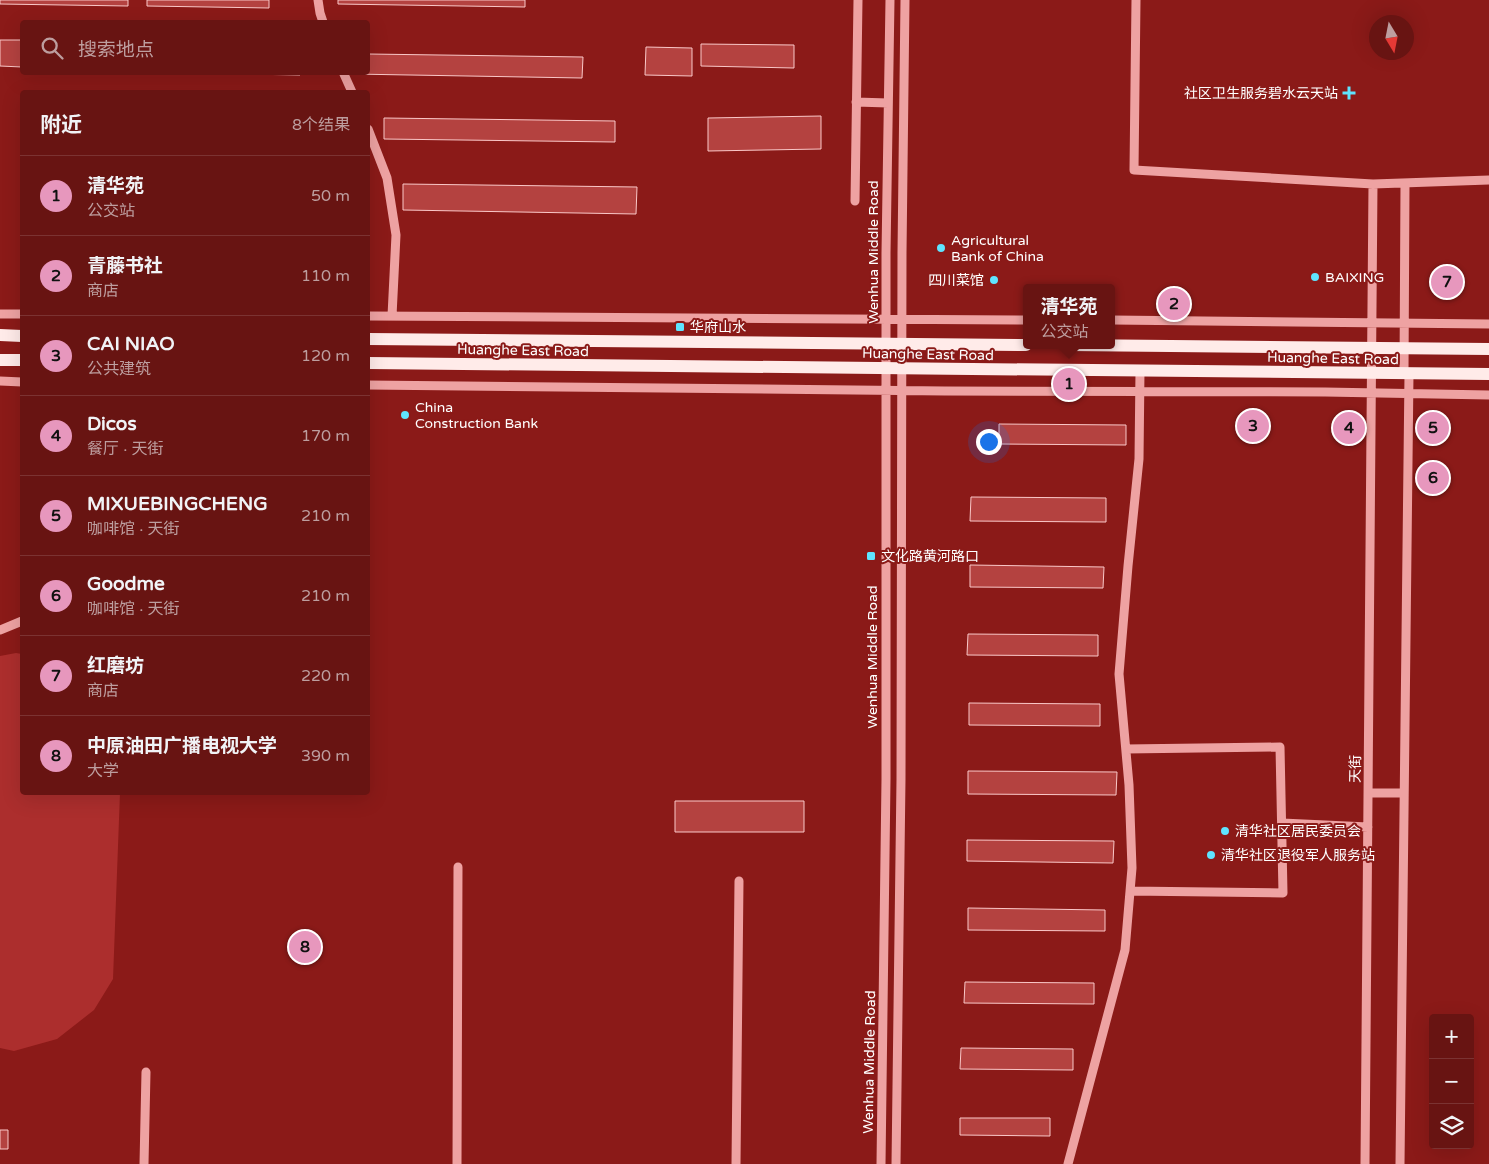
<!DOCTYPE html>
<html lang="zh">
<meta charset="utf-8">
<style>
:root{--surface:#681412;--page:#702120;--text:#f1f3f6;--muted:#bd9e9f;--line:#7b3332;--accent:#e797bd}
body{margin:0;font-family:"Varela Round","Noto Sans SC",sans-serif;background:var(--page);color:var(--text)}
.controls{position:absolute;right:15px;bottom:15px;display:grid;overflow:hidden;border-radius:5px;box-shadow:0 5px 20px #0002}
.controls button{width:45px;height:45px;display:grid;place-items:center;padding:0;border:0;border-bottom:1px solid var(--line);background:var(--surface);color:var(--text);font:25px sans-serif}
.compass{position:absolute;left:1369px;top:15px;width:45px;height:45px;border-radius:50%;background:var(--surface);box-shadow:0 5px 20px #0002;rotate:170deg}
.you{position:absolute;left:988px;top:441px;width:18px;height:18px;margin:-12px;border:4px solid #fff;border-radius:50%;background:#1a73e8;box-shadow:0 0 0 8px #1a73e833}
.badge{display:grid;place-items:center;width:32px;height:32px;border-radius:50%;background:var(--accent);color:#111;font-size:16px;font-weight:700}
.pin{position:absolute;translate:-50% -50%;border:2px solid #fff;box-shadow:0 1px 5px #0006}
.popup{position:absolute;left:1023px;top:284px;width:92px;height:65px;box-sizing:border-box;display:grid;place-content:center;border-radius:5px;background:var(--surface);filter:drop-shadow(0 1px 4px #0005);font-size:16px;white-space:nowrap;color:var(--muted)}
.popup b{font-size:19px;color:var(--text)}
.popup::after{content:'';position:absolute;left:50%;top:100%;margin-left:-10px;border:10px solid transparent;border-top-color:var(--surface)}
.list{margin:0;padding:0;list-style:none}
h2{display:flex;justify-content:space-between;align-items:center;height:65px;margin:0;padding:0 20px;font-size:21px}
h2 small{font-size:16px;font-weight:400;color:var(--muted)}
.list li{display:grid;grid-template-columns:32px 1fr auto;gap:15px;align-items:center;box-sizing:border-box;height:80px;padding:0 20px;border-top:1px solid var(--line)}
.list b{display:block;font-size:19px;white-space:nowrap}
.list p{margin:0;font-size:16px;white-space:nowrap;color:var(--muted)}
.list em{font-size:16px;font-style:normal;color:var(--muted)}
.icon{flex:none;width:28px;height:28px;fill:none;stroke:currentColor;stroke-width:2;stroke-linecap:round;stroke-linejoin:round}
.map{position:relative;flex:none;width:1489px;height:1164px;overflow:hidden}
.search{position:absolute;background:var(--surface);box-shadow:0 5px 20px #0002;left:20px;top:20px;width:350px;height:55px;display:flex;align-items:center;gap:12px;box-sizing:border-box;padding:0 18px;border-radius:5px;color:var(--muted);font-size:19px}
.panel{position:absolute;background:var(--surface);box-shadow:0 5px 20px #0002;left:20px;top:90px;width:350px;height:705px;border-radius:5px}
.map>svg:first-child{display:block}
.green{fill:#ac2e2d}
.building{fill:#b44240;stroke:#fac8c8}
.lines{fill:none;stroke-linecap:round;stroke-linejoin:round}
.minor{stroke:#eea2a2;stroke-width:9}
.major{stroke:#ffebe9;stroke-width:12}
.poi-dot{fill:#5fe4ff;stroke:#8b1a18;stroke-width:2}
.labels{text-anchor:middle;stroke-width:4;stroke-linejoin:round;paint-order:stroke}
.poi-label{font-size:14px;fill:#fff;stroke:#8b1a18;text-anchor:start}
.street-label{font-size:14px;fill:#fff;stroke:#8b1a18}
</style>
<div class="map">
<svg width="1489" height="1164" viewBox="0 0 1489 1164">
<rect width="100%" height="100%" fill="#8b1a18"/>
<!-- green -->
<path class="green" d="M16 653 22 654V792L120 793 113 979 94 1010 57 1039 14 1051 0 1048V656Z"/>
<!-- building -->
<path class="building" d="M0 0H128V6L0 4Z
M147 0H269V8L147 6Z
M338 0H525V7L338 4Z
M0 40H22V67L0 66Z
M701 44 794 45V68L701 66Z
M646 47 692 48V76L645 75Z
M368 54 583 57 582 78 352 74V72H368Z
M133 72H300V75Z
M821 116V149L708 151V118Z
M384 118 615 121V142L384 139Z
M403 184 637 187 636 214 403 210Z
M999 424 1126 425V445L999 444Z
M971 497 1106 498V522L970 521Z
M970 565 1104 567 1103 588 970 587Z
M968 634 1098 635V656L967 655Z
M969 703 1100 704V726L969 725Z
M968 771 1117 772 1116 795 968 794Z
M675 801H804V832H675Z
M967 840 1114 841 1113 863 967 861Z
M968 908 1105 910V931L968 930Z
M965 982 1094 983V1004L964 1003Z
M961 1048 1073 1049V1070L960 1069Z
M960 1118H1050V1136L960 1135Z
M0 1130H8V1149H0Z"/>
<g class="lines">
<!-- minor -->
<path class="minor" d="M318 0 320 13 323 22
M1136 0 1134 170 1373 184 1489 180
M343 72 352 92
M856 102 888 103
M368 129 387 178 396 235 392 316
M855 201 858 0
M0 314H22
M368 316 1026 320
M1112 320 1489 324
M1404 373 1405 184
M0 381 22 382
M368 385 945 391 1325 392 1489 395
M0 630 22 621
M1126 749 1280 747 1283 893 1130 891
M1368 793H1404
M1282 823 1368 827
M144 1164 146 1072
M457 1164 458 867
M736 1164 739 881
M881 1164 886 779V253L890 0
M896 1164 901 779 902 253 905 0
M1068 1164 1125 950 1132 868 1129 785 1119 674 1128 566 1139 459 1140 371
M1365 1164 1373 184
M1400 1164 1409 374"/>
<!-- major -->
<path class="major" d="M0 335 22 336
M368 339 1026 345
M1069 345 1489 349
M0 360H22
M368 363 1489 374"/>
</g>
<!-- markers -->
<g class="poi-dot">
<path d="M1346.5 85.5h5v5h5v5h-5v5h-5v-5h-5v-5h5z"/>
<circle cx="941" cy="248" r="5"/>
<circle cx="1315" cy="277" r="5"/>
<circle cx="994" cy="280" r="5"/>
<rect x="675" y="322" width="10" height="10" rx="2.5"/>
<circle cx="405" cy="415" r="5"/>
<rect x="866" y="551" width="10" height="10" rx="2.5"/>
<circle cx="1225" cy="831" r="5"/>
<circle cx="1211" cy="855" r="5"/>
</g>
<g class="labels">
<!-- poi labels -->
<g class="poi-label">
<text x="1338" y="98" text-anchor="end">社区卫生服务碧水云天站</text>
<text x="951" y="245">Agricultural<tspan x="951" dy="16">Bank of China</tspan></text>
<text x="1325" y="282">BAIXING</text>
<text x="984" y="285" text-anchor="end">四川菜馆</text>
<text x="690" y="332">华府山水</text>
<text x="415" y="412">China<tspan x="415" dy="16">Construction Bank</tspan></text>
<text x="881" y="561">文化路黄河路口</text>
<text x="1235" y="836">清华社区居民委员会</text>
<text x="1221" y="860">清华社区退役军人服务站</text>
</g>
<!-- street labels -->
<g class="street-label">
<text transform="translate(873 252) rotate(-90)" y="5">Wenhua Middle Road</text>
<text transform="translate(523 350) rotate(1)" y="5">Huanghe East Road</text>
<text transform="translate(928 354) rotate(1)" y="5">Huanghe East Road</text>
<text transform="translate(1333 358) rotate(1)" y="5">Huanghe East Road</text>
<text transform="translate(872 657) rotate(-90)" y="5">Wenhua Middle Road</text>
<text transform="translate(1355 769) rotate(-89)" y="5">天街</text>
<text transform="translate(869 1062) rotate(-89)" y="5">Wenhua Middle Road</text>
</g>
</g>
</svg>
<div class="controls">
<button>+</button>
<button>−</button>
<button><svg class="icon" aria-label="layers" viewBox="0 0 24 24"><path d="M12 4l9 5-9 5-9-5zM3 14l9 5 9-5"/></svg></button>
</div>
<svg class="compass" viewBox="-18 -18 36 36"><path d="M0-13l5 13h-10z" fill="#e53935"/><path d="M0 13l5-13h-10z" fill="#bd9e9f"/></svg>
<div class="you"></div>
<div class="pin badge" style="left:1069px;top:384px">1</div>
<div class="popup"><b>清华苑</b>公交站</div>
<div class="pin badge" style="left:1174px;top:304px">2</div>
<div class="pin badge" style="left:1253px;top:426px">3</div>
<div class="pin badge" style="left:1349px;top:428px">4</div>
<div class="pin badge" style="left:1433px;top:428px">5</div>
<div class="pin badge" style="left:1433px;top:478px">6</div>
<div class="pin badge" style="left:1447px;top:282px">7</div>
<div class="pin badge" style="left:305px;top:947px">8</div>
<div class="search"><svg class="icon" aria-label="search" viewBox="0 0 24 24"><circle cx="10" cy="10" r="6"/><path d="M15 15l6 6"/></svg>搜索地点</div>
<section class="panel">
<h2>附近<small>8个结果</small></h2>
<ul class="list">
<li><span class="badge">1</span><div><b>清华苑</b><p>公交站</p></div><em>50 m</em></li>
<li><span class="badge">2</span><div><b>青藤书社</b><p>商店</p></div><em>110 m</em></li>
<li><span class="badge">3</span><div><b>CAI NIAO</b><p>公共建筑</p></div><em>120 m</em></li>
<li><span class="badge">4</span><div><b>Dicos</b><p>餐厅 · 天街</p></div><em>170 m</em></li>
<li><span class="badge">5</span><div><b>MIXUEBINGCHENG</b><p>咖啡馆 · 天街</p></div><em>210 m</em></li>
<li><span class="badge">6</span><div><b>Goodme</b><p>咖啡馆 · 天街</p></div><em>210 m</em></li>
<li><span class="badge">7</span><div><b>红磨坊</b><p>商店</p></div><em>220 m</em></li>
<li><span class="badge">8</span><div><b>中原油田广播电视大学</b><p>大学</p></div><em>390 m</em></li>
</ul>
</section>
</div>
